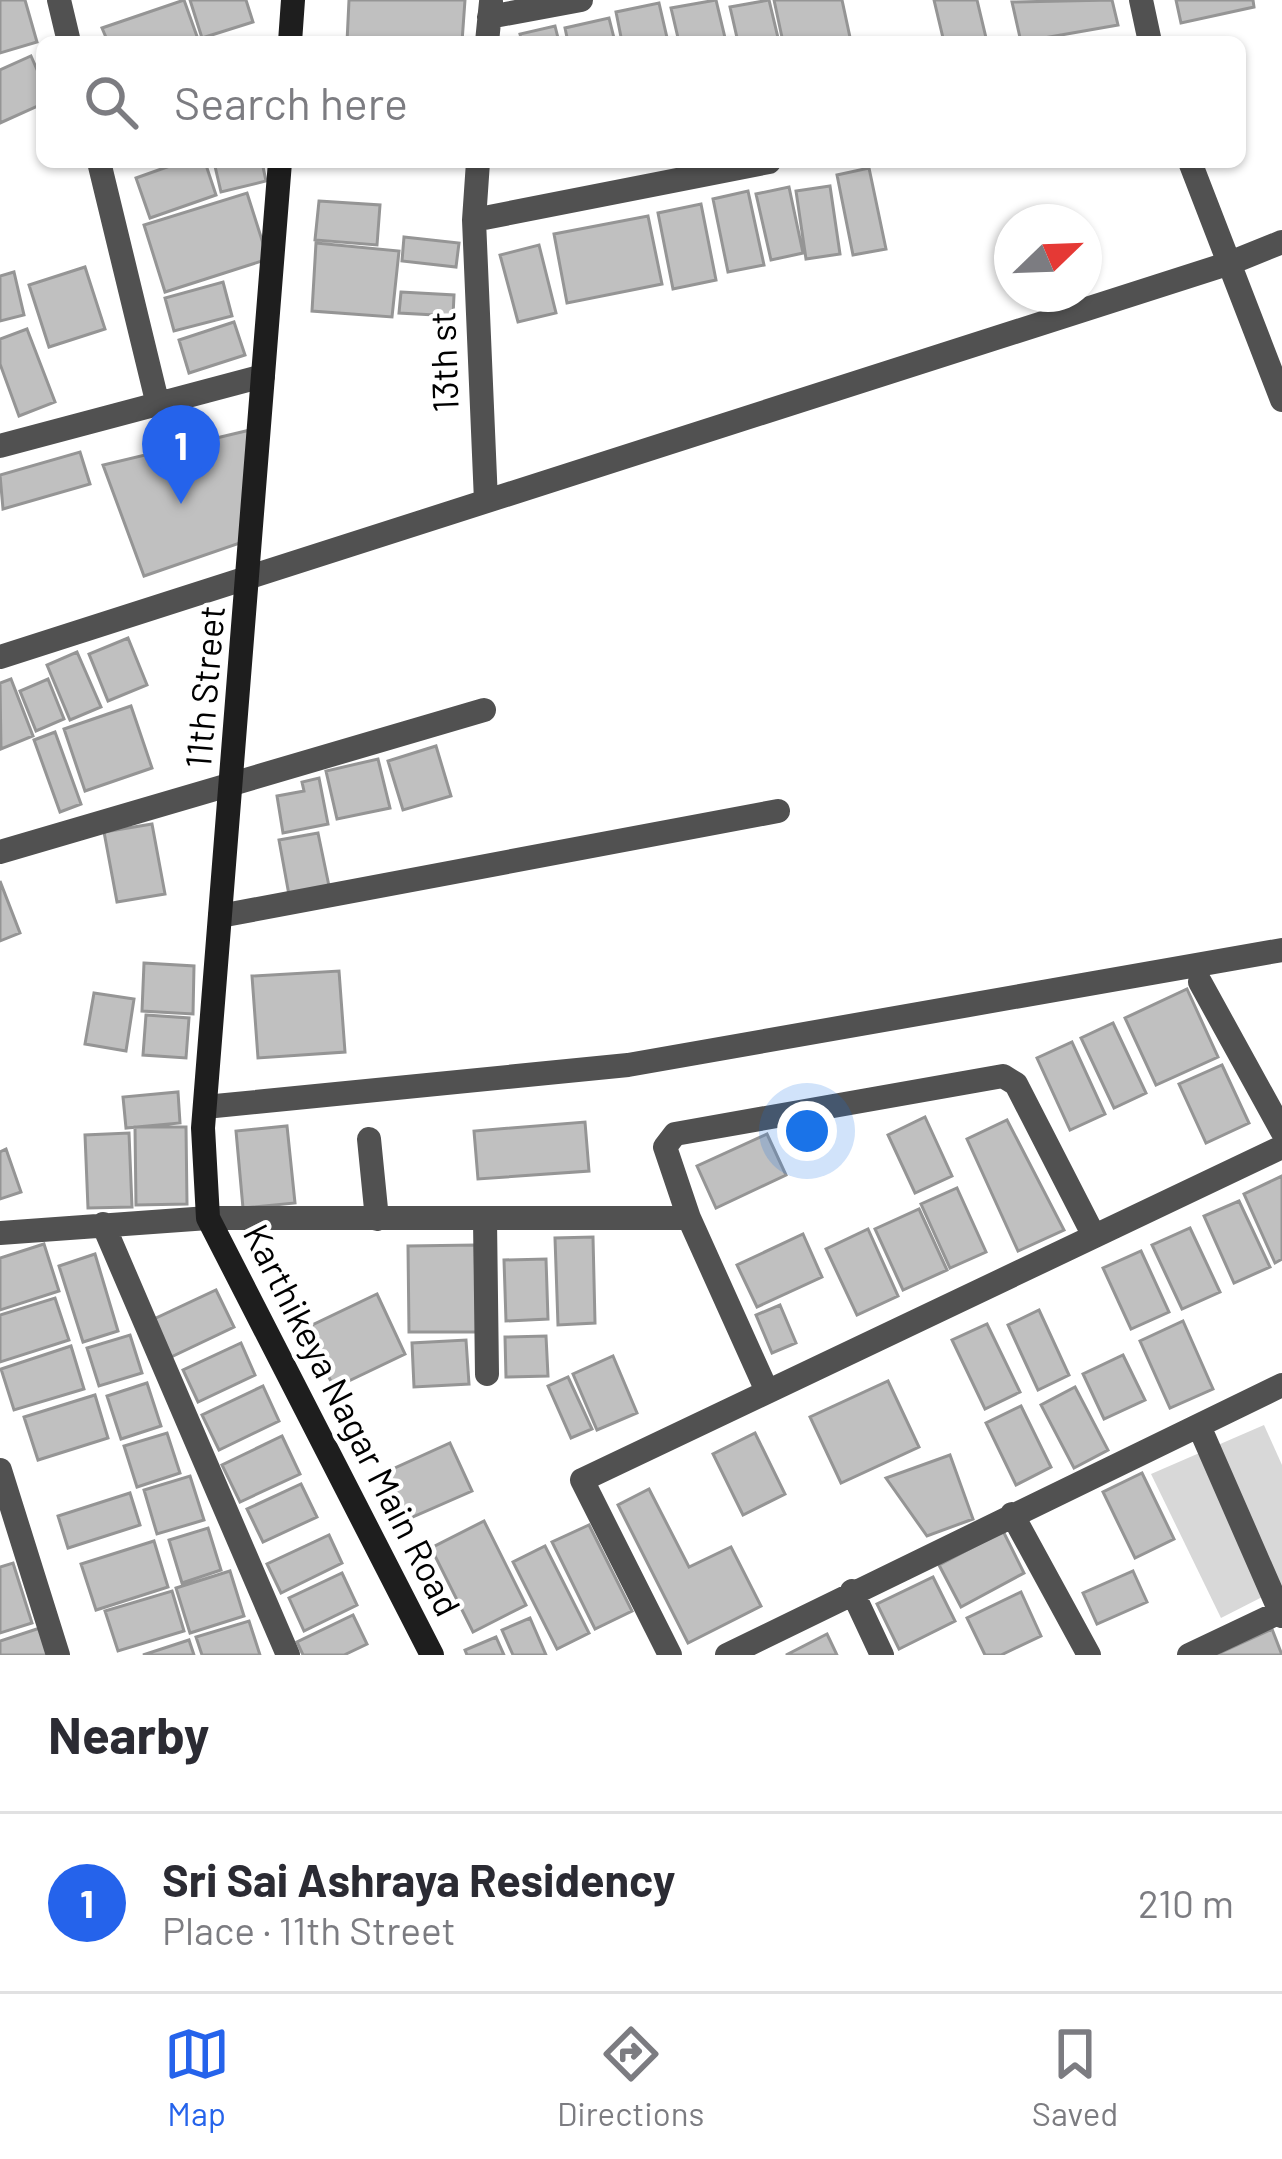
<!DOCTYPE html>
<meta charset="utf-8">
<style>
:root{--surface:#fff;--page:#f7f7f7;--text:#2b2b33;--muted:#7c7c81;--line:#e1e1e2;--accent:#2563eb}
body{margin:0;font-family:Barlow,sans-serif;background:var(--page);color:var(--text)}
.compass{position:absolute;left:994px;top:204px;width:108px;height:108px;border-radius:50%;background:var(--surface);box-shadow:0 3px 9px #0004;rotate:67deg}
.you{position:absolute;left:807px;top:1131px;width:42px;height:42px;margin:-30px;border:9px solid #fff;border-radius:50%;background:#1a73e8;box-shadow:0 0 0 18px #1a73e833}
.badge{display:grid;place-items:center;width:78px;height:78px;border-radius:50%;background:var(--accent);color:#fff;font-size:39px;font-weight:700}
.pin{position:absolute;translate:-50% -99px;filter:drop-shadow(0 3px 6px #0008)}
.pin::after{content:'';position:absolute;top:63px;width:42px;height:36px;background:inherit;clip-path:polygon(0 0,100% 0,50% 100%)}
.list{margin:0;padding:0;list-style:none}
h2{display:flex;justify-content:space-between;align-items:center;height:156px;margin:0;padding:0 48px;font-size:51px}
h2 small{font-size:39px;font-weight:400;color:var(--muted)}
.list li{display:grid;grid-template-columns:78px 1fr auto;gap:36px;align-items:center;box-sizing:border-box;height:180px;padding:0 48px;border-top:3px solid var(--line)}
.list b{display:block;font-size:45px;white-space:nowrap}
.list p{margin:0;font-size:39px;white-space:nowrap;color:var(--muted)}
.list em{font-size:39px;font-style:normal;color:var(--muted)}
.icon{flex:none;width:66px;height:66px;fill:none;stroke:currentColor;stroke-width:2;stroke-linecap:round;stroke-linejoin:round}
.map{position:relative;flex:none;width:1282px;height:1655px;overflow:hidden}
.search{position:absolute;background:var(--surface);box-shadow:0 3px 9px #0004;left:36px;right:36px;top:36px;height:132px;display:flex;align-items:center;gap:30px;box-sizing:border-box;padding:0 42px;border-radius:18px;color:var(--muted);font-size:45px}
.sheet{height:336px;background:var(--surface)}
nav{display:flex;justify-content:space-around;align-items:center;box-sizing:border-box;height:168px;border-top:3px solid var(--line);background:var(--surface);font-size:33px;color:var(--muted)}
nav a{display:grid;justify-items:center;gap:6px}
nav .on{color:var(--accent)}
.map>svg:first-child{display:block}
.green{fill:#d8d8d8}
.building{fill:#c0c0c0;stroke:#959595;stroke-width:3}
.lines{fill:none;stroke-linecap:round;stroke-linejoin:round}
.street{stroke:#515151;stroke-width:24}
.secondary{stroke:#1e1e1e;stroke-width:24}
.labels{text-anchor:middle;stroke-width:9;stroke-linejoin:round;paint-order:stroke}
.street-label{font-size:36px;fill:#000;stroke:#fff}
</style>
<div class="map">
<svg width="1282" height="1655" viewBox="0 0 1282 1655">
<rect width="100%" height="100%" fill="#fff"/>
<!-- green -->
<path class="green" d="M1264 1425 1282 1465V1587L1221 1618 1151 1474Z"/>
<!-- building -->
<path class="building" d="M0 0H25L37 42 0 53Z
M184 0 199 42H108L102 28Z
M190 0H246L253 22 202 38Z
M349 0H465L462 42H347Z
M716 0 726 42H679L671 8Z
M769 0 779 42H738L730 7Z
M774 0H842L851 42H783Z
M934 0H977L987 42H944Z
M1112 0 1118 25 1021 42 1012 2Z
M1176 0H1253L1254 7 1181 23Z
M659 3 668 42H622L616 12Z
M609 18 615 42H568L565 28Z
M555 26 559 42H522L520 34Z
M31 56 42 81V104L0 123V70Z
M181 162H205L216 195 150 218 136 178Z
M214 162H262L266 181 221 192Z
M869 168 886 249 853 255 837 175Z
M830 186 840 254 806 259 796 191Z
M789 187 803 253 771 260 756 194Z
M748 191 764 265 728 272 713 199Z
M247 193 268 259 165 292 144 225Z
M319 201 380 205 377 245 315 240Z
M701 204 716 280 673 289 658 213Z
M648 216 662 284 567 303 554 234Z
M404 237 459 243 456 267 402 261Z
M316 243 399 251 392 317 312 311Z
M539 245 556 313 518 322 500 255Z
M85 267 105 329 49 347 29 285Z
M14 272 24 315 0 321V276Z
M223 282 232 316 174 331 165 298Z
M401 292 454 295 453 316 399 313Z
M234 322 245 355 189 373 179 340Z
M27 329 55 402 19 416 0 364V339Z
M250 430 240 543 144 576 103 465Z
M80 452 90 484 3 509 0 475Z
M128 638 147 685 108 701 89 654Z
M77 652 101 707 70 720 47 665Z
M11 679 33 736 1 749 0 683Z
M48 679 64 719 36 731 20 691Z
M131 706 152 768 85 791 64 729Z
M55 732 81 804 60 812 34 740Z
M436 746 451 796 403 810 388 761Z
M378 759 390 808 337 819 326 771Z
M319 778 328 824 283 833 277 796 304 791 302 782Z
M152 824 165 894 117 902 104 832Z
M318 833 329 886 289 895 279 840Z
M0 881 20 933 0 941Z
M144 963 194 966 193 1014 142 1011Z
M339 971 345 1052 258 1058 252 976Z
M1187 989 1218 1057 1156 1085 1125 1018Z
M94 993 134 999 126 1051 85 1044Z
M146 1015 189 1018 186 1058 143 1055Z
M1113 1023 1146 1093 1114 1108 1081 1038Z
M1072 1042 1105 1114 1070 1130 1037 1058Z
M1222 1065 1249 1123 1206 1143 1179 1084Z
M178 1092 180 1123 126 1128 123 1097Z
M925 1117 952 1176 915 1193 888 1135Z
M1007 1120 1064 1230 1018 1251 967 1139Z
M585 1122 589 1171 478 1179 474 1131Z
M287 1126 295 1203 243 1208 236 1131Z
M135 1127H186L187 1204 136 1205Z
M129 1133 132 1207 88 1208 85 1135Z
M767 1134 786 1175 716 1208 697 1166Z
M6 1149 21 1192 0 1199V1152Z
M1282 1176V1259L1275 1263 1244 1194Z
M957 1188 986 1252 950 1268 921 1204Z
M1239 1201 1270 1267 1234 1283 1204 1216Z
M919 1209 947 1270 903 1290 875 1229Z
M1190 1228 1220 1292 1182 1309 1152 1245Z
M868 1229 898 1296 857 1315 826 1249Z
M803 1234 822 1277 757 1307 737 1265Z
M593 1237 595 1323 558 1325 555 1238Z
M44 1244 59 1291 0 1310V1258Z
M475 1245 477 1332H409L408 1246Z
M1141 1251 1169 1312 1131 1329 1103 1268Z
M95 1254 118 1331 83 1342 59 1266Z
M546 1259 548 1319 506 1321 504 1260Z
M216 1290 234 1327 171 1357 154 1319Z
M377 1294 405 1354 334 1388 306 1328Z
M55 1298 69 1340 0 1362V1315Z
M780 1305 796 1343 772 1353 756 1315Z
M1039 1310 1069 1375 1038 1390 1008 1325Z
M1183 1321 1213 1389 1170 1408 1140 1341Z
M987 1324 1020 1392 985 1409 952 1340Z
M130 1335 142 1373 99 1386 87 1348Z
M546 1336 548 1376 506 1377 505 1337Z
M466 1340 469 1384 414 1387 412 1343Z
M241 1343 255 1375 198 1402 183 1370Z
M71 1346 84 1389 14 1410 1 1369Z
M1123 1355 1145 1400 1104 1419 1083 1374Z
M613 1356 637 1413 597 1430 573 1374Z
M568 1377 592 1429 571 1438 548 1386Z
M888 1381 919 1447 841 1483 810 1417Z
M147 1383 161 1426 121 1439 107 1396Z
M263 1386 279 1421 219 1450 202 1415Z
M1075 1387 1108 1450 1074 1468 1041 1405Z
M95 1395 108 1438 38 1460 24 1417Z
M1021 1406 1051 1467 1016 1485 986 1423Z
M167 1433 180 1473 137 1487 124 1446Z
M755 1433 785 1494 743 1515 713 1454Z
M282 1436 300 1474 240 1502 222 1465Z
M450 1443 472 1491 408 1519 386 1472Z
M950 1455 973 1519 927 1536 886 1478Z
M1142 1473 1174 1539 1135 1558 1103 1492Z
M190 1476 204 1520 157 1534 144 1490Z
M301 1484 317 1517 263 1542 247 1509Z
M649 1489 689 1567 731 1547 761 1606 688 1643 618 1505Z
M130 1493 140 1525 68 1548 58 1516Z
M484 1521 526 1605 473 1632 431 1548Z
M589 1525 632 1611 595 1629 552 1542Z
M208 1528 221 1570 182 1583 169 1540Z
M1003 1531 1024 1573 961 1607 939 1565Z
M329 1535 342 1563 281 1593 267 1564Z
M154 1541 168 1587 96 1610 81 1564Z
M545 1546 589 1633 557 1649 513 1562Z
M13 1563 32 1623 0 1633V1567Z
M230 1571 244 1616 190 1633 176 1588Z
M1133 1571 1147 1602 1097 1624 1083 1593Z
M342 1573 357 1605 304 1631 289 1598Z
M933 1577 955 1621 899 1649 877 1604Z
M172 1591 184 1631 118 1651 105 1611Z
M1021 1592 1041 1636 1001 1655H985L967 1618Z
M353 1615 367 1644 344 1655H303L297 1642Z
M530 1618 546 1655H513L502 1630Z
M249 1621 260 1655H202L196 1637Z
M40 1628 48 1655H0V1641Z
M1272 1629 1282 1655H1215Z
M827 1634 837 1655H786Z
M496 1637 504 1655H467L465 1650Z
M189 1640 194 1655H143Z"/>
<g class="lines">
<!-- street -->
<path class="street" d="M59 0 69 42
M1141 0 1150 42
M489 17 581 0
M487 42 491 2
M99 162 158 405
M478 162 474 220 486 501
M1190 162 1282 400
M474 220 769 162
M0 446 263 376
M0 657 1230 263 1282 242
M0 852 484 710
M220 916 778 811
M1200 982 1282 1131
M205 1107 628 1065 1282 950
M369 1139 377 1219
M485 1220 487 1374
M103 1224 288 1655
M0 1233 208 1218H689
M767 1391 689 1218 665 1147 675 1134 1003 1076 1016 1084 1094 1236
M1199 1426 1282 1616
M0 1470 58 1655
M1012 1514 1089 1655
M852 1591 882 1655
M670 1655 582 1480 1282 1147
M727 1655 1282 1385
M1189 1655 1282 1611"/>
<!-- secondary -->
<path class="secondary" d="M290 42 293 0
M280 162 203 1128 208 1218 432 1655"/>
</g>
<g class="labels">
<!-- street labels -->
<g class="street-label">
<text transform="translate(444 362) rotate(-92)" y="13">13th st</text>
<text transform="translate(205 687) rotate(-85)" y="13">11th Street</text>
<text transform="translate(352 1420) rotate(63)" y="13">Karthikeya Nagar Main Road</text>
</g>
</g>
</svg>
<svg class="compass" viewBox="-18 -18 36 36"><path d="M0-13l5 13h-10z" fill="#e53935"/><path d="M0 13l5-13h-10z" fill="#7c7c81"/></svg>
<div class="you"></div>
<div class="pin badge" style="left:181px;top:504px">1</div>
<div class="search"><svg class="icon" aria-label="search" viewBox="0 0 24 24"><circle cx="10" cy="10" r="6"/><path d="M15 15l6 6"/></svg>Search here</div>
</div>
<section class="sheet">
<h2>Nearby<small></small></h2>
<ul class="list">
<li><span class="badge">1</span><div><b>Sri Sai Ashraya Residency</b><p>Place · 11th Street</p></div><em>210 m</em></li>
</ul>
</section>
<nav>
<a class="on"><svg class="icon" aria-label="map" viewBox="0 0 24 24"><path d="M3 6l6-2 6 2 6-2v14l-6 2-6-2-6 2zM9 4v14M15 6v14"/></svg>Map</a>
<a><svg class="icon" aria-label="directions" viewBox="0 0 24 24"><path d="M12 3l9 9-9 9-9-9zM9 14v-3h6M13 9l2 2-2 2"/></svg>Directions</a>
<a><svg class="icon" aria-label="saved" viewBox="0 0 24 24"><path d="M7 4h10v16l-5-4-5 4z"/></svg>Saved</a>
</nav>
